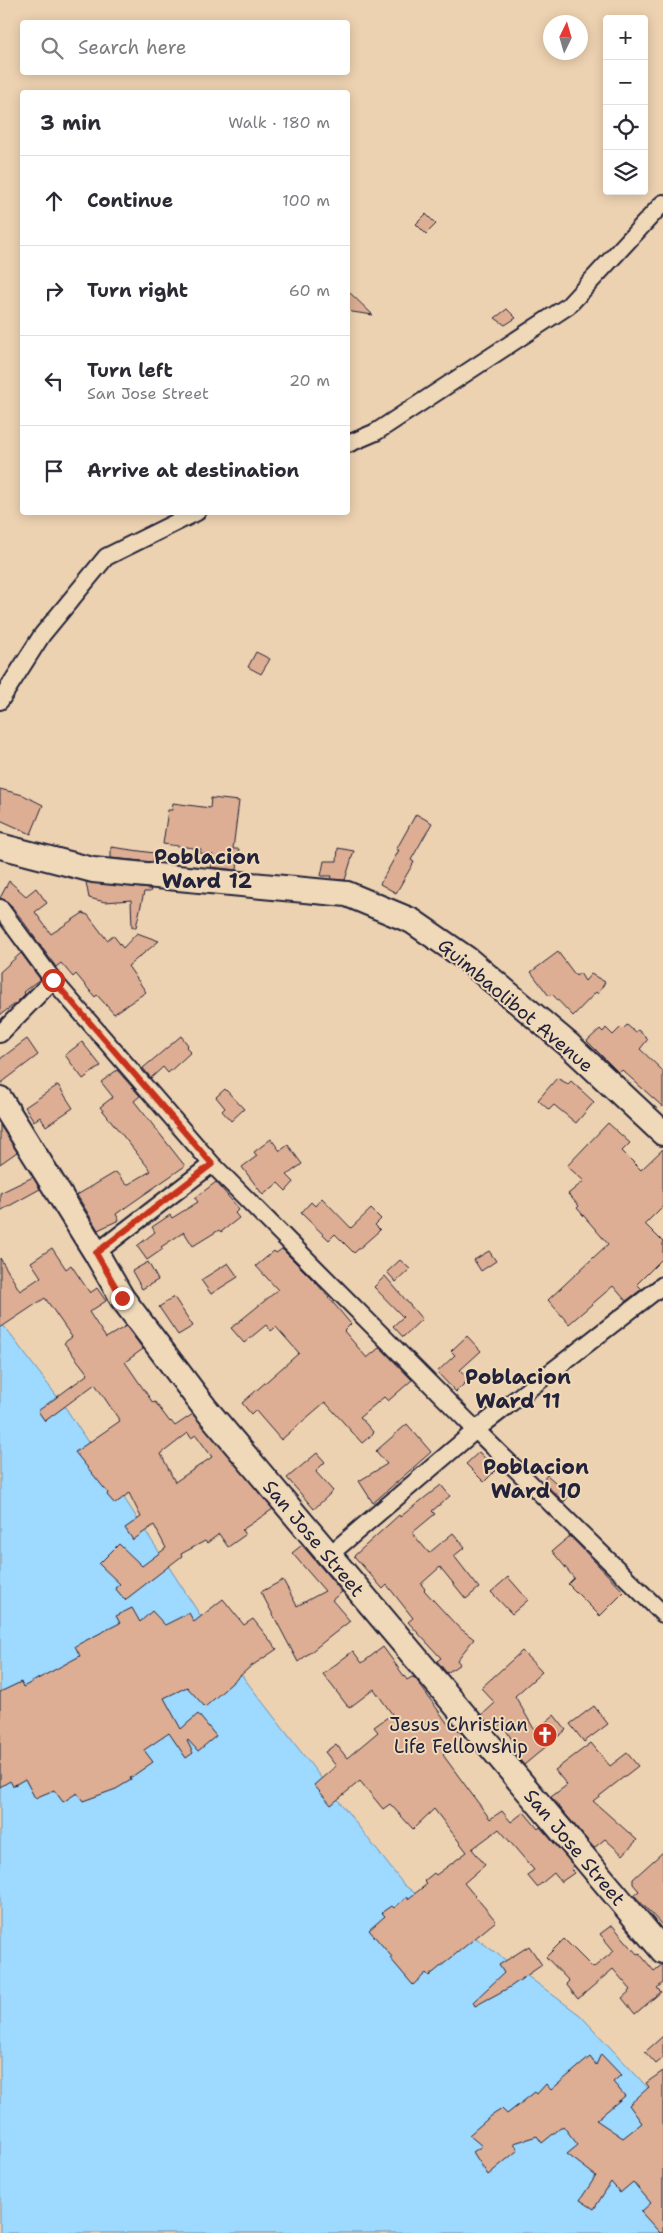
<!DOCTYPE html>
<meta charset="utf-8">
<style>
:root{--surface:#fff;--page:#f7f7f7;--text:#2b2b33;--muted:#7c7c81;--line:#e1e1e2}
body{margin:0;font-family:"Shantell Sans",sans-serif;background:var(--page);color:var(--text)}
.controls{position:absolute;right:15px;top:15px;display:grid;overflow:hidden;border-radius:5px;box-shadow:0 2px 12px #0003}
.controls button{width:45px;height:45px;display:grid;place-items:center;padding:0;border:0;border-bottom:1px solid var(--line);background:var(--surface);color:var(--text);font:25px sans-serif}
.compass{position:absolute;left:543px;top:15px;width:45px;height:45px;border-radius:50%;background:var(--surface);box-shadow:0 2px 12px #0003;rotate:5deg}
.stop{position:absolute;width:15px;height:15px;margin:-11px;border:4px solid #c8321e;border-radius:50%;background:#fff}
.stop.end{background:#c8321e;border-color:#fff;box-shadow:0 1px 5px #0008}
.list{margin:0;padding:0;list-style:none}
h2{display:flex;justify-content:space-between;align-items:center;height:65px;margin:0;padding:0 20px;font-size:21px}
h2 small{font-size:16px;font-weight:400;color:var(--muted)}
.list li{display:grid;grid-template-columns:32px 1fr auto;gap:15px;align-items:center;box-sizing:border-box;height:90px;padding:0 20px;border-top:1px solid var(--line)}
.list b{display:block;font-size:19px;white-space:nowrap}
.list p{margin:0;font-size:16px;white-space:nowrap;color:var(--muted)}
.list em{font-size:16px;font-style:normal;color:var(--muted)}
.icon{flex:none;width:28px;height:28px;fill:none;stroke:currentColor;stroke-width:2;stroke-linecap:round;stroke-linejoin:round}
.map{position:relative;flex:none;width:663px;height:2233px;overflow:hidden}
.search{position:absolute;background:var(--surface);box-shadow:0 2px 12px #0003;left:20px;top:20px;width:330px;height:55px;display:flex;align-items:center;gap:12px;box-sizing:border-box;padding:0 18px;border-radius:5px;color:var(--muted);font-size:19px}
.panel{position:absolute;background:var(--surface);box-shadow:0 2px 12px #0003;left:20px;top:90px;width:330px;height:425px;border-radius:5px}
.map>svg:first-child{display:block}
.water{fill:#9ed9ff;stroke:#6c90b1}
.building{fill:#ddae93;stroke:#22223b;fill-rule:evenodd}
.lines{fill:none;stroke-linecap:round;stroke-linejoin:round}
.street-casing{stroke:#22223b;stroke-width:20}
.secondary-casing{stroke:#22223b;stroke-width:28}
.street{stroke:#efd9b8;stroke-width:16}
.secondary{stroke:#efd9b8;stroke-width:24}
.route{stroke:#c8321e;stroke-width:6}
.labels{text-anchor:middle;stroke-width:4;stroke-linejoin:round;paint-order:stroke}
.street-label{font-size:19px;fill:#22223b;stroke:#efd9b8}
.poi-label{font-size:19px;fill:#22223b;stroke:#efd9b8;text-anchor:end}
.quarter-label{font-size:21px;font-weight:bold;fill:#22223b;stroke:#efd9b8}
</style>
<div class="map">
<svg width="663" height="2233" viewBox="0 0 663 2233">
<rect width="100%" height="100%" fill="#edd2b1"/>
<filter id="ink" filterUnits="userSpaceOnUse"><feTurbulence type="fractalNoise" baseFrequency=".02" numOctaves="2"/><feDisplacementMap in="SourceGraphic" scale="10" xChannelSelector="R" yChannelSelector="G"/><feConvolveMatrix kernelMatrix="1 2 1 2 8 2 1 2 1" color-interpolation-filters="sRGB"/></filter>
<g filter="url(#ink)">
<!-- water -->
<path class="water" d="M0 1321 65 1407 226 1655 404 1885 580 2015 663 2104V2233H0Z"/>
<!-- building -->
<path class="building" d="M426 214 436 224 426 234 416 224Z
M348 291 373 315 352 312 348 308Z
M507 309 516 318 505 325 495 318Z
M256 652 270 659 261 674 248 667Z
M0 789 23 795 43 805 31 834 0 820Z
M211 798 239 801 233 849H239L237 870 211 867 213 855 200 853 201 849 163 844 168 810H172L173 803 210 808Z
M416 814 432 823 411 860 414 862 396 893 380 884 399 850H396Z
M111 847 154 853 153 862 111 858Z
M338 848 354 851 345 880 331 879 332 876H321L324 861H337Z
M9 881 26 896 36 888 47 903 35 912 51 934 83 913 88 915 107 940 113 935 123 948 137 933 159 941 128 966 146 992 114 1014 97 995 95 997 76 974 73 977 61 963 56 967 20 917 8 902 0 898Z
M86 882 151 889 150 892H144L136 927H132L131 900 105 902 89 898Z
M558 952 576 976 580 973 585 981 591 974 605 982 598 994 596 992 573 1016 552 994 549 996 531 972Z
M21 953 40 979 23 992 25 994 15 1004 0 1015V972Z
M627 1025 635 1032 638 1030 648 1039 640 1049 663 1071V1107L622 1070 619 1073 587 1041 600 1029 603 1032 606 1028 613 1035 621 1027 623 1029Z
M181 1036 188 1045 186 1047 191 1052 168 1073 163 1067 151 1078 143 1068Z
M27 1039 38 1055 0 1084V1059Z
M82 1042 101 1066 83 1079 65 1055Z
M117 1070 140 1096 134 1101 185 1166 116 1214 119 1220 98 1230 77 1195 116 1172 127 1185 151 1171 100 1107 113 1097 101 1082Z
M557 1078 568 1084 571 1081 594 1102 576 1123 554 1105 549 1110 538 1100Z
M58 1085 73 1108 46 1126 40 1117 34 1121 25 1107Z
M225 1089 244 1109 231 1121 222 1111 225 1108 216 1097Z
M608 1123 630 1143 622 1151 641 1170 663 1149V1206L645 1224 663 1242V1258L637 1284 642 1289 626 1301 613 1286 569 1324 548 1300 608 1244 577 1208 579 1206 568 1194 584 1181 567 1166Z
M0 1125 17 1152 0 1164Z
M271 1139 280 1151 288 1145 302 1164 287 1175 294 1182 286 1191 278 1183 263 1195 242 1167 257 1156 254 1152Z
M33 1177 40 1189 0 1211V1193Z
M216 1182 239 1209 235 1213 239 1218 221 1232 219 1230 193 1246 184 1232 161 1247 163 1249 147 1260 137 1246 155 1232 152 1227 170 1215 172 1218 198 1202 195 1198Z
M322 1198 351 1228 371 1209 381 1219 375 1225 380 1230 354 1253 335 1234 329 1240 301 1213 311 1202 315 1206Z
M52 1248 66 1269 71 1265 90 1293 97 1288 106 1301 89 1312 106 1338 126 1326 143 1349 125 1362 153 1403 155 1402 170 1422 171 1421 175 1426 193 1414 273 1509 242 1530 245 1535 228 1547 219 1534 207 1543 205 1541 181 1554 182 1556 125 1600 115 1588 120 1584 99 1564 119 1544 142 1566 166 1548 154 1525 133 1540 125 1528 141 1517 129 1493 115 1504 107 1495 108 1493 75 1452 120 1421 95 1384 45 1421 38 1411 88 1374 64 1343 72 1337 45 1298 0 1328V1258L20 1291 41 1277 31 1262ZM188 1433 191 1438 196 1435 212 1457 175 1482 161 1454Z
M282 1249 318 1285 351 1324 344 1331 367 1358 380 1347 412 1380 388 1401 384 1397 360 1417 374 1433 362 1443 325 1402 281 1440 255 1410 251 1414 242 1403 299 1353 276 1327 271 1331 266 1325 244 1343 231 1328 278 1290 256 1266 274 1251 276 1253Z
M489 1251 496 1261 481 1271 474 1260Z
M400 1260 410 1269 396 1282 387 1272Z
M148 1262 158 1280 142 1289 132 1271Z
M228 1263 238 1277 211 1294 201 1280Z
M385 1276 422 1319 403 1337 393 1326 403 1317 374 1287Z
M174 1297 193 1326 178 1335 159 1307Z
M467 1336 481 1351 460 1370 469 1379 456 1392 437 1372 455 1355 451 1351Z
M407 1424 431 1452 373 1503 359 1481 387 1464 376 1451Z
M479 1452 496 1470 484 1482 466 1464Z
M317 1453 325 1462 317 1470 316 1472 333 1491 314 1509 287 1478Z
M547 1475 570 1495 564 1502 542 1481Z
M441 1485 450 1496 432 1511 435 1514 412 1533 429 1553 453 1533 465 1547 454 1556 479 1588 466 1599 440 1567 421 1584 425 1589 424 1590 457 1626 474 1639 457 1660 460 1664 447 1673 437 1661 441 1658 408 1622 413 1618 387 1585 383 1589 354 1556 399 1515 400 1517Z
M570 1536 624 1592 600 1616 568 1584 574 1578 552 1551Z
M302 1545 342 1592 332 1600 350 1621 298 1662 261 1592 283 1580 297 1606 325 1591 292 1553Z
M508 1577 528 1600 512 1614 491 1592Z
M223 1599 244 1625 253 1619 277 1649 250 1667 205 1707 187 1687 164 1698 181 1729 198 1714 216 1736 198 1751 188 1740 187 1741 193 1753 186 1758 169 1733 144 1750 153 1762 130 1778 131 1780 116 1789 83 1801 77 1793 63 1802 54 1790 35 1798 25 1779 13 1786 10 1781 0 1787V1692L21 1682 23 1687 80 1656 75 1646 120 1623 116 1616 132 1608 140 1622 152 1611 165 1625 189 1613 194 1622Z
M383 1647 407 1680 412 1677 415 1678 450 1727 453 1724 464 1736 443 1755 490 1819 502 1811 511 1822 524 1812 538 1829 540 1827 574 1866 571 1868 574 1873 561 1882 554 1873 537 1887 527 1875 534 1870 499 1829 472 1849 485 1865 464 1883 496 1921 429 1976 426 1973 413 1985 390 1958 392 1957 369 1930 385 1916 382 1913 392 1906 394 1908 407 1897 408 1899 427 1884 424 1881 434 1873 436 1875 467 1852 434 1809 413 1829 390 1804 383 1809 360 1781 331 1805 314 1785 336 1766 325 1752 336 1744 347 1758 378 1732 374 1727 392 1714 374 1689 349 1708 323 1674 353 1651 362 1663Z
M522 1651 542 1672 515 1696 534 1729 538 1725 540 1727 554 1715 566 1730 524 1765 512 1751 516 1747 502 1723 494 1730 482 1715 495 1703 481 1688Z
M594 1706 608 1724 584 1742 570 1724Z
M591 1743 610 1766 627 1753 638 1766 593 1801 637 1840 623 1855 605 1839 594 1848 551 1797 567 1785 555 1770Z
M663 1852V1926L634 1895 639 1891 633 1884V1879Z
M612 1925 637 1954 639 1953 654 1971 663 1964V1983L657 1988 661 1992 635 2014 622 1998 631 1990 613 1969 578 1999 566 1984 569 1981 546 1957 564 1939 593 1968 614 1951 600 1934Z
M529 1946 542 1965 510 1987 475 2006 473 2002 504 1973 499 1965Z
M663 2036V2058L656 2064 645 2052Z
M601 2054 621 2075 613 2082 625 2096 596 2120 623 2138 642 2123 629 2105 649 2087 646 2083 663 2071V2233H660L641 2212 651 2203 633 2182 620 2193 611 2182 594 2209 580 2200 596 2176 567 2154 578 2145 563 2126 542 2143 537 2136 514 2143 518 2150 488 2175 473 2152 482 2146 469 2135 491 2116 502 2109 507 2114 535 2092 537 2094 546 2084 551 2090 590 2057 596 2065Z"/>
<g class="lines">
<defs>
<path id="street" d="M348 444 376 432 568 306 663 203
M0 701 42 635 106 557 197 512
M0 908 53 980 212 1164 476 1430 663 1285
M0 1034 53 980
M96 1253 212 1164
M328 1556 476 1430 663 1614"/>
<path id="secondary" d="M0 846 93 870 347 894 412 921 467 959 569 1045 663 1133
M0 1099 96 1253 122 1298 205 1408 663 1951"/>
</defs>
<!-- street casing -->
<use href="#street" class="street-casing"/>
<!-- secondary casing -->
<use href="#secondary" class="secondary-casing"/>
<!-- street -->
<use href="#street" class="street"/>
<!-- secondary -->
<use href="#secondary" class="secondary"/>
</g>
</g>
<g class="lines" filter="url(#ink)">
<!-- route -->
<path class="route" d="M53 980 212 1164 96 1253 122 1298"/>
</g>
<!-- icons -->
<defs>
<symbol id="church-disc" viewBox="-11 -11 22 22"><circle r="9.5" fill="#c8321e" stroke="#efd9b8"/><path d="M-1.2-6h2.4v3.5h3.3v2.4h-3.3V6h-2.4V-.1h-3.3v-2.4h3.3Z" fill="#fff"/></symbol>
</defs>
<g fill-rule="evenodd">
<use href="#church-disc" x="531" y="1721" width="28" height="28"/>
</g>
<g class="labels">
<!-- street labels -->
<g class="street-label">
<text transform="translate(516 1005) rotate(40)" y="7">Guimbaolibot Avenue</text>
<text transform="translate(314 1538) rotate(50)" y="7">San Jose Street</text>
<text transform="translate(575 1847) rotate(50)" y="7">San Jose Street</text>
</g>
<!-- poi labels -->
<g class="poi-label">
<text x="528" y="1731">Jesus Christian<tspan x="528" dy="22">Life Fellowship</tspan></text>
</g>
<!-- quarter labels -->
<g class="quarter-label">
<text x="207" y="864">Poblacion<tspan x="207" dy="24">Ward 12</tspan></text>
<text x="518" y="1384">Poblacion<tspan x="518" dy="24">Ward 11</tspan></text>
<text x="536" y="1474">Poblacion<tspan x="536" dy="24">Ward 10</tspan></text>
</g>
</g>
</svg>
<div class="controls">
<button>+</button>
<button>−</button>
<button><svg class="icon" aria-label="locate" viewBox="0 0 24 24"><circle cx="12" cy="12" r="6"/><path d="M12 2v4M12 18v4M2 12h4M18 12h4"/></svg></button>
<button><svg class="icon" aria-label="layers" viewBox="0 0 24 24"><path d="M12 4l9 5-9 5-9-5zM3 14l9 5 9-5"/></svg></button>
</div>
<svg class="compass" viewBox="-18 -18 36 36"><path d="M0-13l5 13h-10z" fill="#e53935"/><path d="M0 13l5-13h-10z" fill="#7c7c81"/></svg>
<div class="stop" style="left:53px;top:980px"></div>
<div class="stop end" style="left:122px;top:1298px"></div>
<div class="search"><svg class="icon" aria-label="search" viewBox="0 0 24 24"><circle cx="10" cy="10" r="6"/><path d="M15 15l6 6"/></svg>Search here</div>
<section class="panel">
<h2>3 min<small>Walk · 180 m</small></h2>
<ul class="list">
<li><svg class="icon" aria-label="ahead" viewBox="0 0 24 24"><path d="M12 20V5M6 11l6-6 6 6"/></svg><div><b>Continue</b></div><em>100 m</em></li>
<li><svg class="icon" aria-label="right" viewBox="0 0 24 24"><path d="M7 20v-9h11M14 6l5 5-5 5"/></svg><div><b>Turn right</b></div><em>60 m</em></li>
<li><svg class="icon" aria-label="left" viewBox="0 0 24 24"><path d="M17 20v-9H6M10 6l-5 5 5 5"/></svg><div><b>Turn left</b><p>San Jose Street</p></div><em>20 m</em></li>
<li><svg class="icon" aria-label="arrive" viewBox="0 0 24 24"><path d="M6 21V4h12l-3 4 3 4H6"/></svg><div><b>Arrive at destination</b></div></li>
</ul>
</section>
</div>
